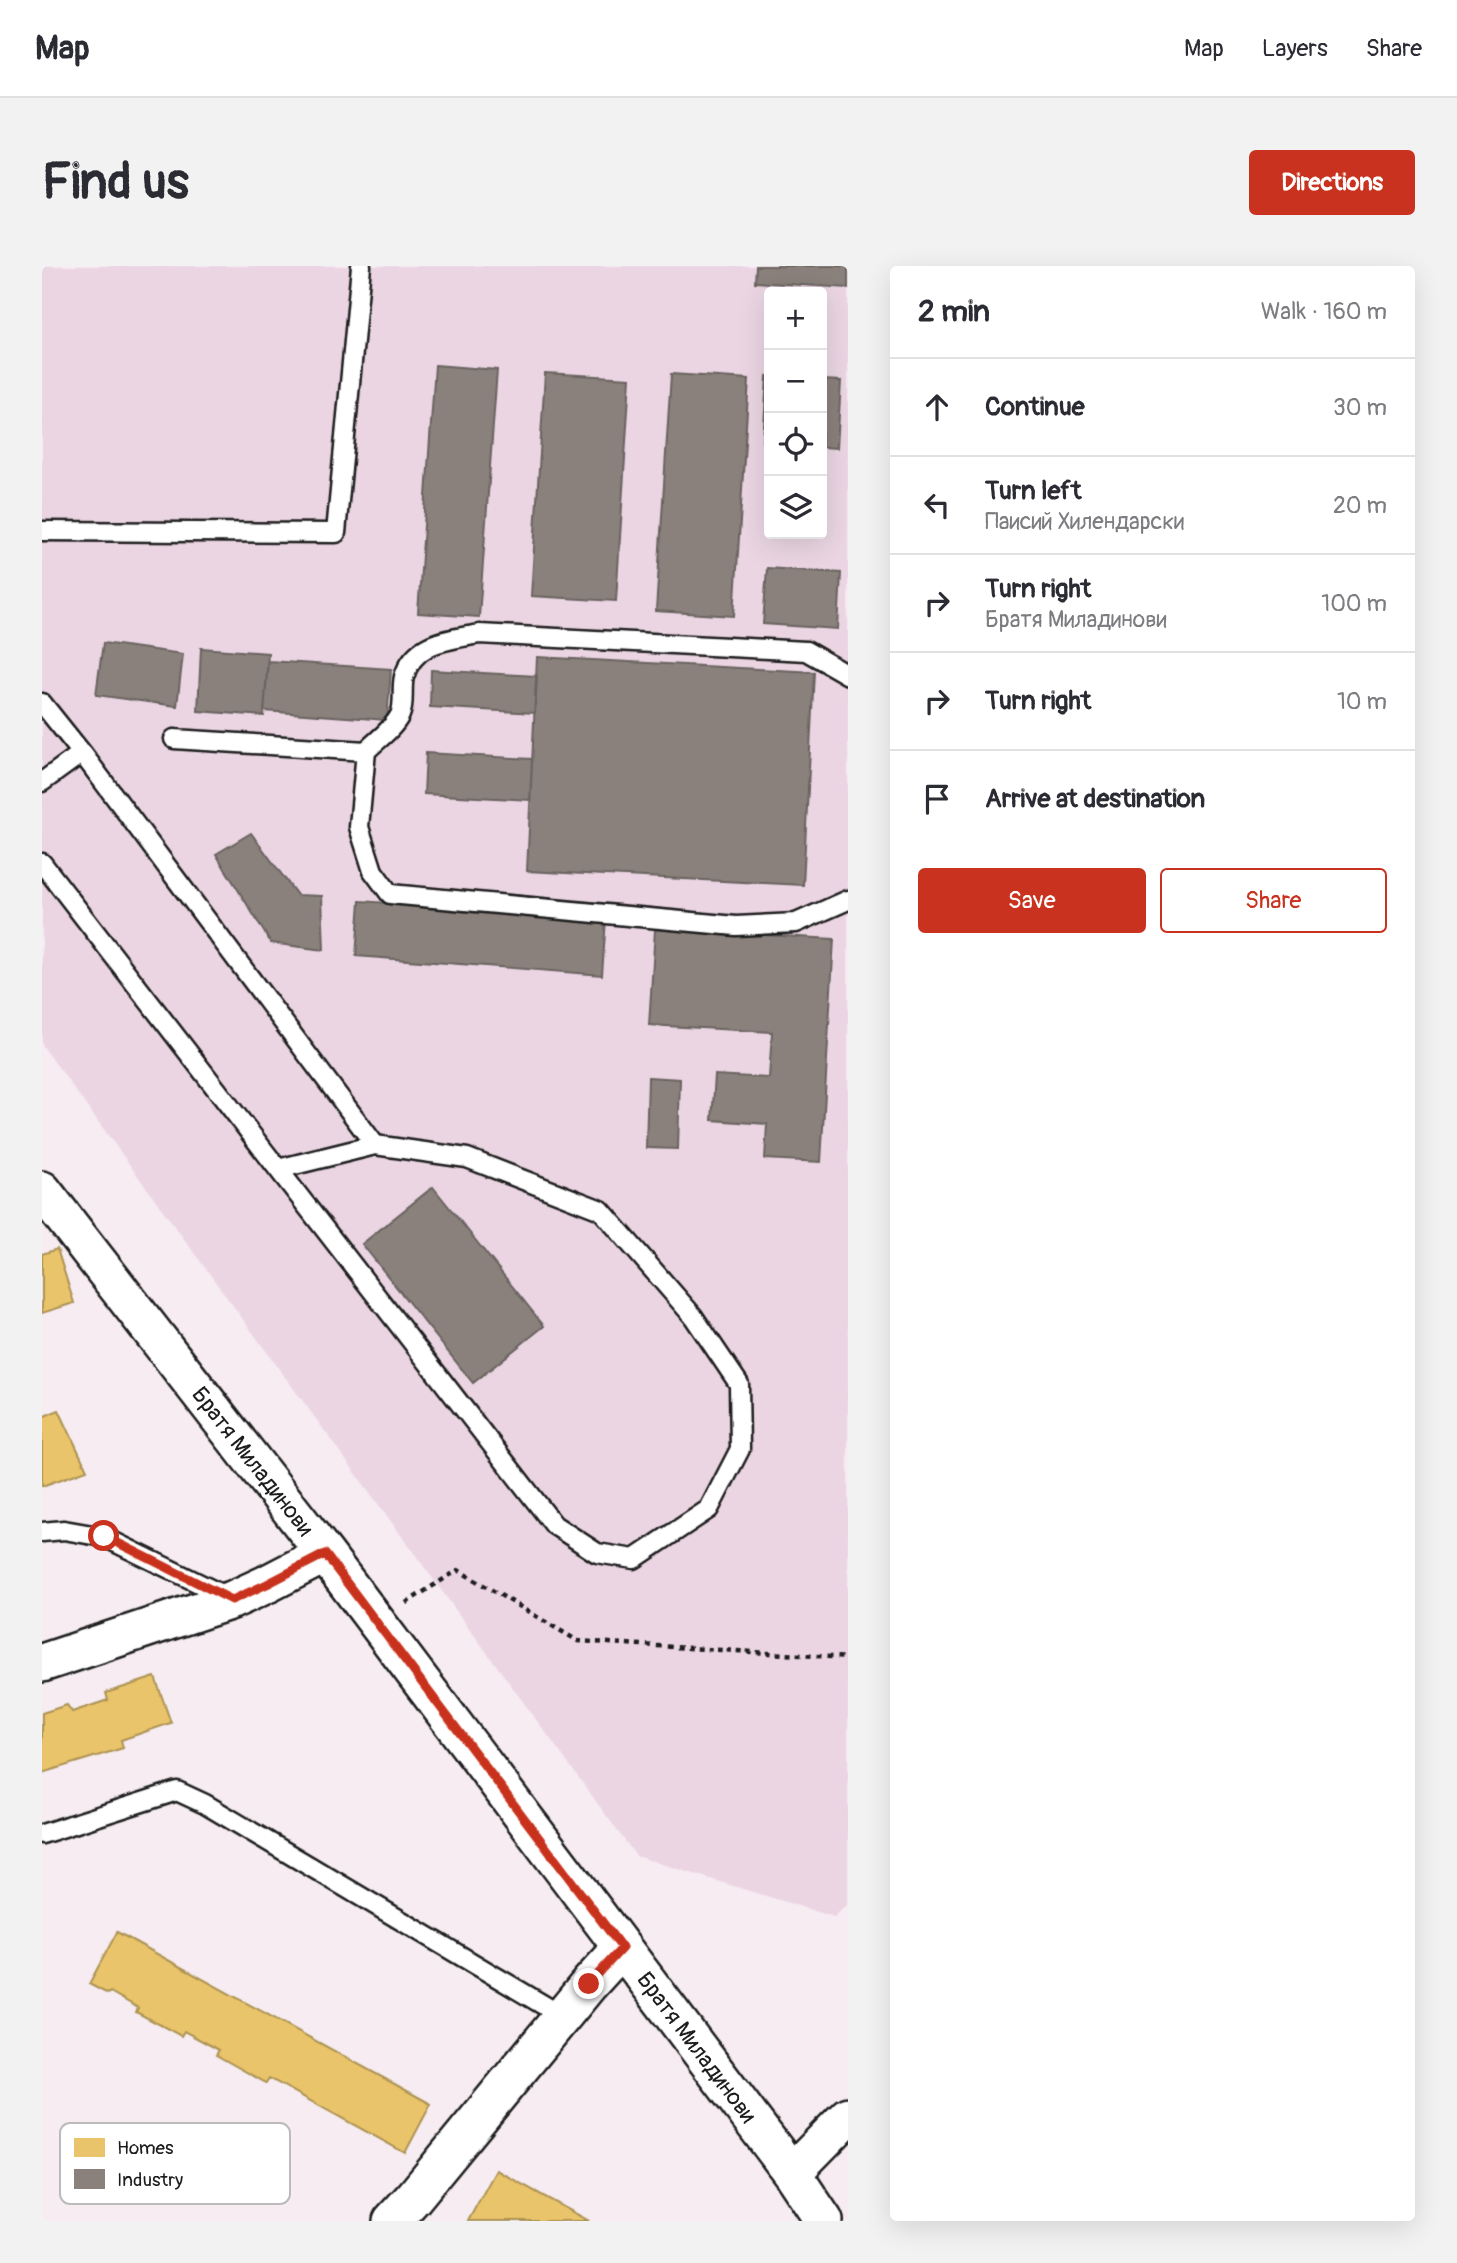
<!DOCTYPE html>
<meta charset="utf-8">
<style>
:root{--surface:#fff;--page:#f2f2f3;--text:#2b2b33;--muted:#7c7c81;--line:#e1e1e2;--accent:#c8321e}
body{margin:0;font-family:Pangolin,sans-serif;background:var(--page);color:var(--text)}
.controls{position:absolute;right:21px;top:21px;display:grid;overflow:hidden;border-radius:7px;box-shadow:0 7px 28px #0002}
.controls button{width:63px;height:63px;display:grid;place-items:center;padding:0;border:0;border-bottom:2px solid var(--line);background:var(--surface);color:var(--text);font:35px sans-serif}
.stop{position:absolute;width:21px;height:21px;margin:-16px;border:5px solid #c8321e;border-radius:50%;background:#fff}
.stop.end{background:#c8321e;border-color:#fff;box-shadow:0 2px 7px #0008}
.list{margin:0;padding:0;list-style:none}
h2{display:flex;justify-content:space-between;align-items:center;height:91px;margin:0;padding:0 28px;font-size:30px}
h2 small{font-size:23px;font-weight:400;color:var(--muted)}
.list li{display:grid;grid-template-columns:46px 1fr auto;gap:21px;align-items:center;box-sizing:border-box;height:98px;padding:0 28px;border-top:2px solid var(--line)}
.list b{display:block;font-size:26px;white-space:nowrap}
.list p{margin:0;font-size:23px;white-space:nowrap;color:var(--muted)}
.list em{font-size:23px;font-style:normal;color:var(--muted)}
.actions{display:flex;gap:14px;padding:21px 28px}
.actions a{flex:1;padding:16px 0;border:2px solid var(--accent);border-radius:7px;text-align:center;font-size:24px;color:var(--accent)}
.actions .main{background:var(--accent);color:#fff}
.icon{flex:none;width:38px;height:38px;fill:none;stroke:currentColor;stroke-width:2;stroke-linecap:round;stroke-linejoin:round}
.map{position:relative;flex:none;width:806px;height:1955px;overflow:hidden;border-radius:7px}
header{display:flex;align-items:center;gap:42px;box-sizing:border-box;height:98px;padding:0 35px;background:var(--surface);border-bottom:2px solid var(--line)}
header strong{font-size:33px}
nav{display:flex;gap:38px;margin-inline-start:auto;font-size:24px}
.intro{display:flex;align-items:center;justify-content:space-between;box-sizing:border-box;height:168px;padding:0 42px}
h1{margin:0;font-size:49px}
.button{padding:18px 32px;border-radius:7px;background:var(--accent);color:#fff;font-size:24px;font-weight:700}
main{display:flex;gap:42px;padding:0 42px}
aside{flex:1;background:var(--surface);border-radius:7px;box-shadow:0 7px 28px #0002}
.map>svg:first-child{display:block}
.built{fill:#ebd5e3;fill-rule:evenodd}
.homes{fill:#e9c46a;stroke:#ac9253;stroke-width:2}
.industry{fill:#8a817c;stroke:#69635f;stroke-width:2}
.lines{fill:none;stroke-linecap:round;stroke-linejoin:round}
.lane-casing{stroke:#1c1c1c;stroke-width:23}
.street-casing{stroke:#1c1c1c;stroke-width:42}
.path{stroke:#1c1c1c;stroke-width:4.5;stroke-dasharray:5 5;stroke-linecap:butt}
.lane{stroke:#fff;stroke-width:18}
.street{stroke:#fff;stroke-width:37}
.route{stroke:#c8321e;stroke-width:9}
.labels{text-anchor:middle;stroke-width:7;stroke-linejoin:round;paint-order:stroke}
.street-label{font-size:23px;fill:#1c1c1c;stroke:#fff}
.key{fill:#fff;stroke:#bbb;stroke-width:2}
.key-label{font-size:19px;fill:#1c1c1c}
</style>
<header>
<strong>Map</strong>
<nav><a>Map</a><a>Layers</a><a>Share</a></nav>
</header>
<div class="intro"><h1>Find us</h1><a class="button">Directions</a></div>
<main>
<div class="map">
<svg width="806" height="1955" viewBox="0 0 806 1955">
<rect width="100%" height="100%" fill="#f6ecf2"/>
<filter id="ink" filterUnits="userSpaceOnUse"><feTurbulence type="fractalNoise" baseFrequency=".0143" numOctaves="2"/><feDisplacementMap in="SourceGraphic" scale="14" xChannelSelector="R" yChannelSelector="G"/><feConvolveMatrix kernelMatrix="1 2 1 2 8 2 1 2 1" color-interpolation-filters="sRGB"/></filter>
<g filter="url(#ink)">
<!-- built -->
<path class="built" d="M0 0H806V1638L792 1651 594 1590 0 779ZM727 26H780V268H727Z"/>
<!-- homes -->
<path class="homes" d="M15 983 32 1037 0 1047V988Z
M17 1144 45 1204 0 1220V1151Z
M113 1411 129 1457 79 1474 81 1482 0 1507V1447L25 1439 30 1446 66 1434 64 1427Z
M75 1666 389 1838 363 1887 227 1812 224 1817 174 1789 177 1784 142 1765 139 1770 94 1746 96 1742 68 1726 66 1728 47 1718Z
M454 1904 547 1955H426Z"/>
<!-- industry -->
<path class="industry" d="M714 0H806V22L713 16Z
M393 99 455 104 437 351 376 347Z
M503 107 588 112 574 335 489 330Z
M629 108 707 113 692 350 614 345Z
M725 110 727 111V177H721Z
M780 114 799 115 795 182 780 181Z
M725 302 799 307 796 363 721 358Z
M61 377 141 388 135 440 54 429Z
M159 382 226 387 222 450 156 445Z
M495 391 772 406 761 619 485 605Z
M226 395 349 403 345 454 222 445Z
M389 404 495 410 493 447 388 441Z
M384 487 490 493 488 534 382 528Z
M209 567 255 629 280 630 282 684 229 677 174 588Z
M318 635 564 653 560 709 314 690Z
M613 663 792 673 779 896 723 893 725 858 670 854 673 809 727 812 730 766 607 759Z
M606 811 638 813 636 883 604 882Z
M391 921 502 1060 431 1117 320 978Z"/>
<g class="lines">
<defs>
<path id="lane" d="M0 265 294 267 319 0
M806 409 764 385 437 368C406 374 372 375 362 411 359 422 363 438 358 449 351 463 335 474 324 485L317 561 331 605 348 628 694 660 754 657 806 634
M0 437 40 487 333 879 425 892 559 944 651 1050 697 1118 698 1183 667 1243 592 1293 555 1287 512 1259 236 903
M132 473 324 485
M0 516 40 487
M0 597 236 903 333 879
M0 1266 22 1264 62 1271 187 1332
M0 1568 135 1525 163 1538 520 1750"/>
<path id="street" d="M0 924 283 1288 750 1907 782 1955
M0 1397 190 1334 225 1318 283 1288
M750 1907 806 1850
M350 1955 372 1931 547 1718 580 1682"/>
</defs>
<!-- lane casing -->
<use href="#lane" class="lane-casing"/>
<!-- street casing -->
<use href="#street" class="street-casing"/>
<!-- path -->
<path class="path" d="M364 1337 416 1304 536 1375 806 1392"/>
<!-- lane -->
<use href="#lane" class="lane"/>
<!-- street -->
<use href="#street" class="street"/>
</g>
</g>
<g class="lines" filter="url(#ink)">
<!-- route -->
<path class="route" d="M62 1270 190 1334 225 1318 283 1288 580 1682 547 1718"/>
</g>
<g class="labels">
<!-- street labels -->
<g class="street-label">
<text transform="translate(211 1195) rotate(52)" y="8">Братя Миладинови</text>
<text transform="translate(655 1781) rotate(53)" y="8">Братя Миладинови</text>
</g>
</g>
<!-- legend -->
<rect x="18" y="1857" width="230" height="81" rx="10" class="key"/>
<rect x="32" y="1872" width="31" height="19" fill="#e9c46a"/>
<rect x="32" y="1903" width="31" height="20" fill="#8a817c"/>
<g class="key-label">
<text x="75" y="1888">Homes</text>
<text x="75" y="1920">Industry</text>
</g>
</svg>
<div class="controls">
<button>+</button>
<button>−</button>
<button><svg class="icon" aria-label="locate" viewBox="0 0 24 24"><circle cx="12" cy="12" r="6"/><path d="M12 2v4M12 18v4M2 12h4M18 12h4"/></svg></button>
<button><svg class="icon" aria-label="layers" viewBox="0 0 24 24"><path d="M12 4l9 5-9 5-9-5zM3 14l9 5 9-5"/></svg></button>
</div>
<div class="stop" style="left:62px;top:1270px"></div>
<div class="stop end" style="left:547px;top:1718px"></div>
</div>
<aside>
<h2>2 min<small>Walk · 160 m</small></h2>
<ul class="list">
<li><svg class="icon" aria-label="ahead" viewBox="0 0 24 24"><path d="M12 20V5M6 11l6-6 6 6"/></svg><div><b>Continue</b></div><em>30 m</em></li>
<li><svg class="icon" aria-label="left" viewBox="0 0 24 24"><path d="M17 20v-9H6M10 6l-5 5 5 5"/></svg><div><b>Turn left</b><p>Паисий Хилендарски</p></div><em>20 m</em></li>
<li><svg class="icon" aria-label="right" viewBox="0 0 24 24"><path d="M7 20v-9h11M14 6l5 5-5 5"/></svg><div><b>Turn right</b><p>Братя Миладинови</p></div><em>100 m</em></li>
<li><svg class="icon" aria-label="right" viewBox="0 0 24 24"><path d="M7 20v-9h11M14 6l5 5-5 5"/></svg><div><b>Turn right</b></div><em>10 m</em></li>
<li><svg class="icon" aria-label="arrive" viewBox="0 0 24 24"><path d="M6 21V4h12l-3 4 3 4H6"/></svg><div><b>Arrive at destination</b></div></li>
</ul>
<div class="actions"><a class="main">Save</a><a>Share</a></div>
</aside>
</main>
